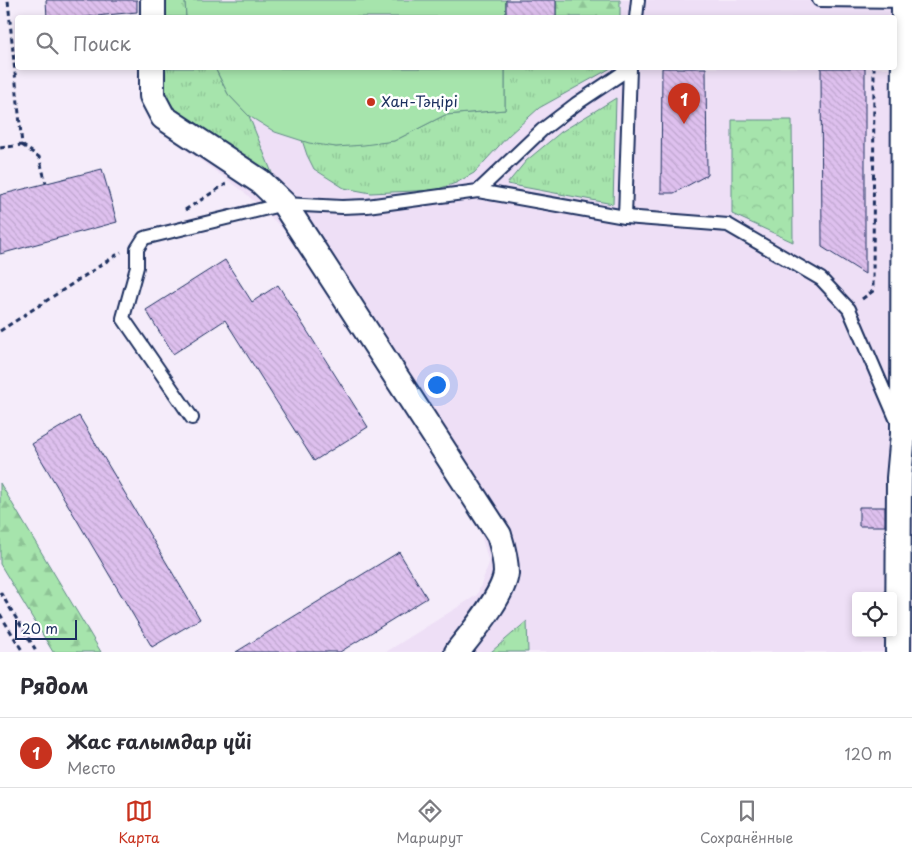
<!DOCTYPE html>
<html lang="ru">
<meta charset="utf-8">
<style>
:root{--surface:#fff;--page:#f2f2f3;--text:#2b2b33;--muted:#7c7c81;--line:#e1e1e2;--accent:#c8321e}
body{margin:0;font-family:"Playpen Sans",sans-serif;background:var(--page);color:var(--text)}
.controls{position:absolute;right:15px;bottom:15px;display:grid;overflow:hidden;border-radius:5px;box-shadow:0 2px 8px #0003}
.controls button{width:45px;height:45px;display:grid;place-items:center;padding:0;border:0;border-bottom:1px solid var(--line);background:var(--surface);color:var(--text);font:25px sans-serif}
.scale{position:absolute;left:15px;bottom:12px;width:62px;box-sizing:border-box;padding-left:5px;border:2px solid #1b2f5e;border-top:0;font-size:14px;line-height:18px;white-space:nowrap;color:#1b2f5e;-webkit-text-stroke:4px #fff;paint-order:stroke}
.you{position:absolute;left:436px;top:384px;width:18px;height:18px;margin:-12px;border:4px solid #fff;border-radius:50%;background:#1a73e8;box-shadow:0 0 0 8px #1a73e833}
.badge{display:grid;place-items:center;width:32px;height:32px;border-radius:50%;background:var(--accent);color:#fff;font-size:16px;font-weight:700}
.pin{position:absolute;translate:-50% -41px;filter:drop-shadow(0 1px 2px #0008)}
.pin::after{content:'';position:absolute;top:26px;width:18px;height:15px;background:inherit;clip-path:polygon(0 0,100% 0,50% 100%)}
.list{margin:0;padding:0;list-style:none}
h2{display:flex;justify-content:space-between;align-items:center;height:65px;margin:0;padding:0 20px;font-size:21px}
h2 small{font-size:16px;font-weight:400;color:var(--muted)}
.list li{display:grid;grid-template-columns:32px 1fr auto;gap:15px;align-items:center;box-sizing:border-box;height:70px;padding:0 20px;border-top:1px solid var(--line)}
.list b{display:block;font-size:19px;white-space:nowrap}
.list p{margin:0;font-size:16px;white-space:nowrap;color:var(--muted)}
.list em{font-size:16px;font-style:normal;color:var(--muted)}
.icon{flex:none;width:28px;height:28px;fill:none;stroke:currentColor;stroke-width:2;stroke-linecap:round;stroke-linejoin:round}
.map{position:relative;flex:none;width:912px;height:652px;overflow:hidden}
.search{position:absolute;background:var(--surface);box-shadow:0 2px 8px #0003;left:15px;right:15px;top:15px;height:55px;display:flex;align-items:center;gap:12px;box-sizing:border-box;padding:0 18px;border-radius:5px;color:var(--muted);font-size:19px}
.sheet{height:135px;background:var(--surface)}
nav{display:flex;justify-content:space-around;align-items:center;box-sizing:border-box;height:70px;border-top:1px solid var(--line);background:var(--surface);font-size:14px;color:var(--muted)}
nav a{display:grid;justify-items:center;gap:2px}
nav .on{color:var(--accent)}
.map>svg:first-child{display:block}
.built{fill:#eedff6;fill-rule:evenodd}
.grass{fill:url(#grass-tufts);stroke:#608a85}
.forest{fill:url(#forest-firs);stroke:#608a85}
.park{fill:url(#park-crowns);stroke:#608a85}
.pitch{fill:#a6e4ac;stroke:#608a85}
.building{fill:url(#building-back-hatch);stroke:#1b2f5e}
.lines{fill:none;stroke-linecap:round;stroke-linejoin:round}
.service-casing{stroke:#1b2f5e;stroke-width:16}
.minor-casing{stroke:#1b2f5e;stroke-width:28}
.path{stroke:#1b2f5e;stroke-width:3;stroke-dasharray:5 4;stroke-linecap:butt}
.service{stroke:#fff;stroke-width:12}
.minor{stroke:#fff;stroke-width:24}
.poi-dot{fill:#c8321e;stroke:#fff;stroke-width:2}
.labels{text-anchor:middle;stroke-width:5;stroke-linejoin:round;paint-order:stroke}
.poi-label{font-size:15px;fill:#1b2f5e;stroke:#fff;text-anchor:start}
</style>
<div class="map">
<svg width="912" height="652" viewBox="0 0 912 652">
<defs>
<pattern id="grass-tufts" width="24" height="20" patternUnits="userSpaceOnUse" patternTransform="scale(1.25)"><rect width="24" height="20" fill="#a6e4ac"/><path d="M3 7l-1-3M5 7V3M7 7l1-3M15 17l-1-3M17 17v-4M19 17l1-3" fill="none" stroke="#8ec496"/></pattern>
<pattern id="forest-firs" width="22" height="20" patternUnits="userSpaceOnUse" patternTransform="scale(1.25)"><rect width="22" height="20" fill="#a6e4ac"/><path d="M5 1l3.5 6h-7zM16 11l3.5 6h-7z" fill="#8ec496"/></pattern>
<pattern id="park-crowns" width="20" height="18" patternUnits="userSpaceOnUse" patternTransform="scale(1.25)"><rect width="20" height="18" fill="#a6e4ac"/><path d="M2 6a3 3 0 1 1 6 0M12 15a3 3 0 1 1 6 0" fill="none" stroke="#8ec496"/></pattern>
<pattern id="building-back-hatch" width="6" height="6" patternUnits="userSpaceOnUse" patternTransform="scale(1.25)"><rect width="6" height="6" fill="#dec0ee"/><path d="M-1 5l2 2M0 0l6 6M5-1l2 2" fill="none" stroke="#bea5ce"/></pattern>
</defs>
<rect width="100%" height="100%" fill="#f5ecfa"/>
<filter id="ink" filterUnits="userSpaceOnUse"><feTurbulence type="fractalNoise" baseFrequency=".02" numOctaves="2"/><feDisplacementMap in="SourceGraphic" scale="10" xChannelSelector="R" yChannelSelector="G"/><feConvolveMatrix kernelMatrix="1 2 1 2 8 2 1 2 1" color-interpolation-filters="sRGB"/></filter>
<g filter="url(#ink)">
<!-- built -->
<path class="built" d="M140 0H912V652H386L477 595 489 563 480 531 284 230 243 191 150 124 140 94V68H894V18H140ZM856 596H893V633H856Z"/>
<!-- grass -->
<path class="grass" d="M161 0H185L186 17H161Z
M161 68H215L228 94 249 116 276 183 174 108C165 95 161 84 161 68Z
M505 68H611L539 108 509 135 474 173 456 183 435 190 371 193 344 188 314 169 307 155 302 140 336 147 394 141 445 115 505 110Z
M616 98 613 204 507 184 526 161 561 132Z
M527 621 528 652H491Z"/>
<!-- forest -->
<path class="forest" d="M556 0H620V17H556Z
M0 483 101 652H53L0 564Z"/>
<!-- park -->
<path class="park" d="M732 120H792L793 242 732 214Z"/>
<!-- pitch -->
<path class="pitch" d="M185 0H506V17H186Z
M215 68H505V110L445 115 394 141 364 145 336 147 309 143 275 132 249 116 228 94Z"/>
<!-- building -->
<path class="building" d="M46 0H137V12L76 18H47Z
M506 0H556V18H506Z
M662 68H706L707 175 674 193H661Z
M821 68H865V274L822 247Z
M102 169 117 222 0 254V195Z
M225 260 252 302 278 285 368 427 314 461 225 320 173 354 146 310Z
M79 416 200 619 152 647 32 444Z
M859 507H885V526H859Z
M399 552 427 598 340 652H236Z"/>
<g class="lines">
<defs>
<path id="service" d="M819 0 910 1
M636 18 638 0
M478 191 542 130 576 104 630 68
M625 217 630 68
M192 418 123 318 137 267V249L144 238 284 204 342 207 367 206 478 191 625 217 728 225 821 279 849 309 897 421"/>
<path id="minor" d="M153 18V0
M152 68V96L163 117 261 182 284 204 499 535C503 548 506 560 506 573 504 595 471 634 457 652
M898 652 899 478 903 434 904 0"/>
</defs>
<!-- service casing -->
<use href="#service" class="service-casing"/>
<!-- minor casing -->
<use href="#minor" class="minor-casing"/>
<!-- path -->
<path class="path" d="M22 145 39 157 46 183
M0 148 22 145 8 0
M185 210 226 184
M862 299 873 291 874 68
M0 331 121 252
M0 592 37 652
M0 614 23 652"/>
<!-- service -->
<use href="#service" class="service"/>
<!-- minor -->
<use href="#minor" class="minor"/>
</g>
</g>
<!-- markers -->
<circle class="poi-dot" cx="371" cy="102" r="5"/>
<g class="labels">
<!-- poi labels -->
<g class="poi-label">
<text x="381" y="107">Хан-Тәңірі</text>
</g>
</g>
</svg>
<div class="controls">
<button><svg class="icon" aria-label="locate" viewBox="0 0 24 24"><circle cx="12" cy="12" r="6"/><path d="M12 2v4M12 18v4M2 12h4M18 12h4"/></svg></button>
</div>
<div class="scale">20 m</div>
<div class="you"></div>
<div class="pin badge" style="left:684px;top:124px">1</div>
<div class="search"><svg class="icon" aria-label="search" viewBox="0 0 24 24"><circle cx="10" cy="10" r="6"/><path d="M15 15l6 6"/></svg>Поиск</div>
</div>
<section class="sheet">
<h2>Рядом<small></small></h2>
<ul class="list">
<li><span class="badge">1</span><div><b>Жас ғалымдар үйі</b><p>Место</p></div><em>120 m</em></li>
</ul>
</section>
<nav>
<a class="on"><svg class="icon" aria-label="map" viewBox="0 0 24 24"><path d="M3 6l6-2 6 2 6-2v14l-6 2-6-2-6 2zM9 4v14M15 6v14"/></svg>Карта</a>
<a><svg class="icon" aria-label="directions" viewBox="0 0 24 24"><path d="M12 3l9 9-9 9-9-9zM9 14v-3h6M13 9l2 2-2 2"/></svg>Маршрут</a>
<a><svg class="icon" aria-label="saved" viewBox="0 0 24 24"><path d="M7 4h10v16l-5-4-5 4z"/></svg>Сохранённые</a>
</nav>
